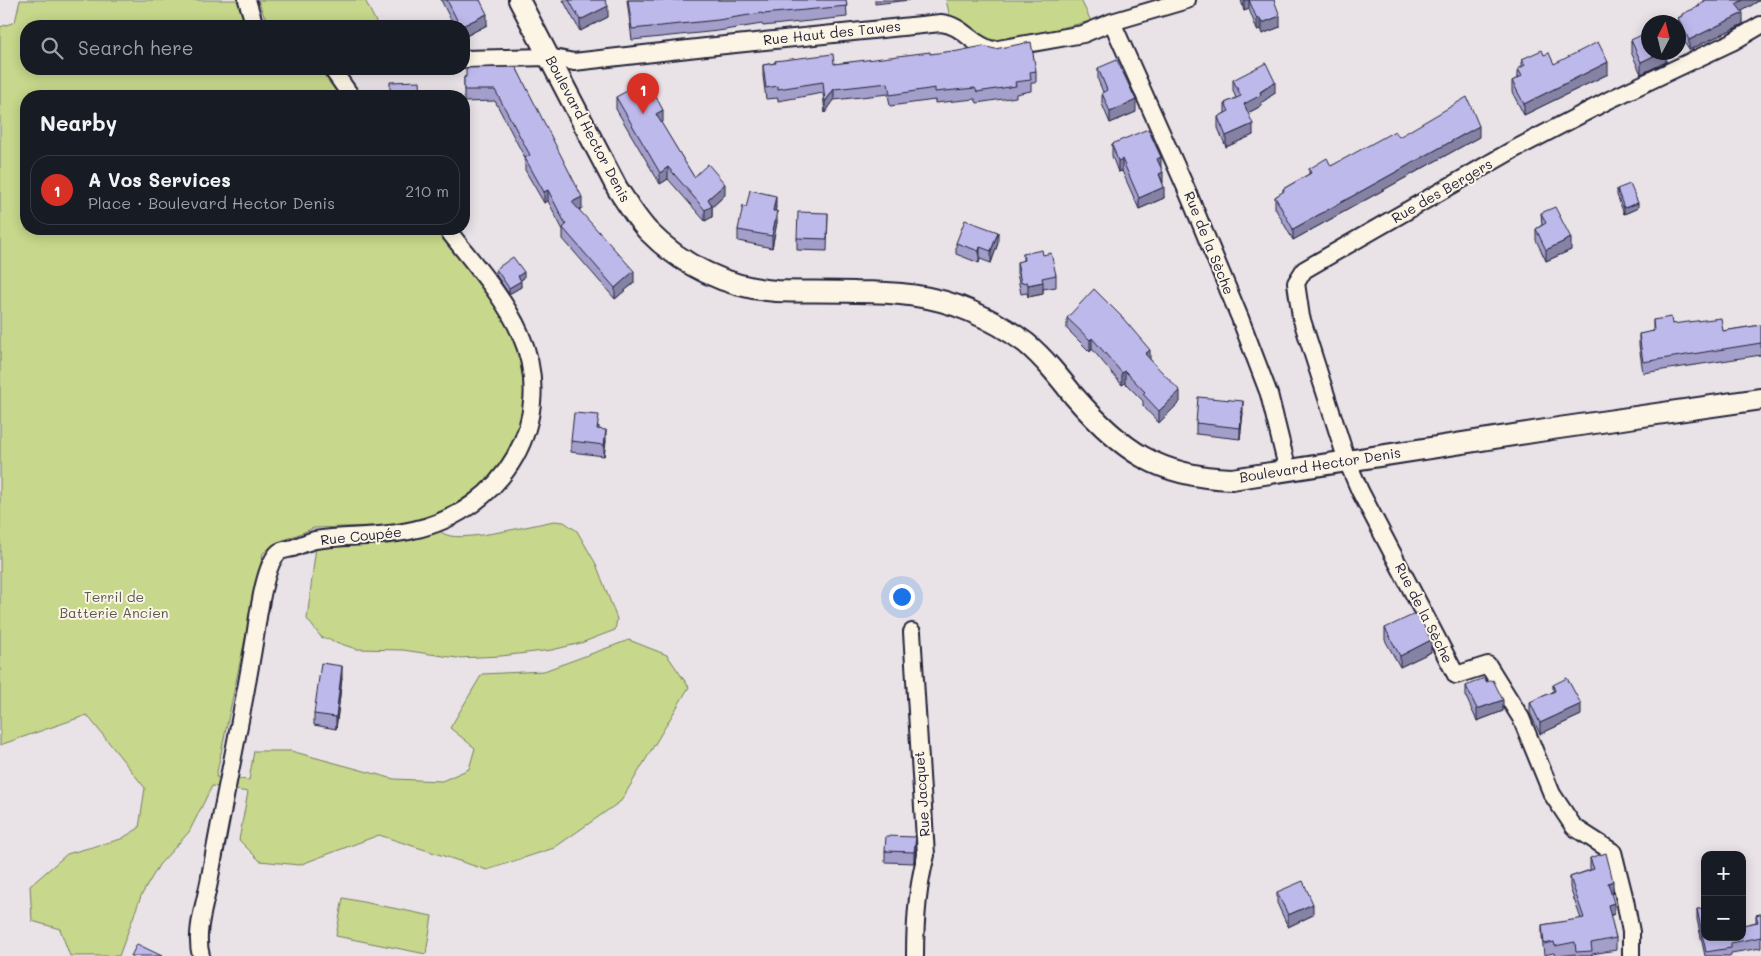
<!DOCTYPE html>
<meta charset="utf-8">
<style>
:root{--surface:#171b24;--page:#242831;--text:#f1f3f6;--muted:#9ea1a6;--line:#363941;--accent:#d93025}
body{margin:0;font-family:Mali,sans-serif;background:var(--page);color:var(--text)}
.controls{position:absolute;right:15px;bottom:15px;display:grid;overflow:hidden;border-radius:10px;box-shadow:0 2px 12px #0003}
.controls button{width:45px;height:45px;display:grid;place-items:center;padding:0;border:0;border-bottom:1px solid var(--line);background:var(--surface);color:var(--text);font:25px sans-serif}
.compass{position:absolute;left:1641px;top:15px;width:45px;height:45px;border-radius:50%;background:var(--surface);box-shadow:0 2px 12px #0003;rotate:7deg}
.you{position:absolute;left:901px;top:596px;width:18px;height:18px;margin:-12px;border:4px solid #fff;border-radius:50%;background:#1a73e8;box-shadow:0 0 0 8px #1a73e833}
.badge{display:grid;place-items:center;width:32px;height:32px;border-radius:50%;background:var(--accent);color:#fff;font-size:16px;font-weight:700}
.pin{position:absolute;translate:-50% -41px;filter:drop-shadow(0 1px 2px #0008)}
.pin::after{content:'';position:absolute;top:26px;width:18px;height:15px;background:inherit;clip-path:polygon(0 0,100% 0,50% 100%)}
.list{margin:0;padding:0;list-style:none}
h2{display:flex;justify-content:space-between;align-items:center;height:65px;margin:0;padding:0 20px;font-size:21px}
h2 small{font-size:16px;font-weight:400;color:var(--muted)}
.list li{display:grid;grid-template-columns:32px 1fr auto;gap:15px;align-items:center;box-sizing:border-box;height:70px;margin:0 10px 10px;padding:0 10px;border:1px solid var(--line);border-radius:20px}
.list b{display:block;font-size:19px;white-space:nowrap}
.list p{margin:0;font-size:16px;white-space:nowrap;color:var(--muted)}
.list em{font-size:16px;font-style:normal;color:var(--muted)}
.icon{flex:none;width:28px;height:28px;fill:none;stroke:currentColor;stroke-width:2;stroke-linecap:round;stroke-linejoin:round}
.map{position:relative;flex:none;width:1761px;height:956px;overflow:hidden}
.search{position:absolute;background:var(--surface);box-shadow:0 2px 12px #0003;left:20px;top:20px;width:450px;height:55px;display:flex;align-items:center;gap:12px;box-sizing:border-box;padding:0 18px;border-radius:20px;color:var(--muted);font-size:19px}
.panel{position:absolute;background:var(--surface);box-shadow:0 2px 12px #0003;left:20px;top:90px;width:450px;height:145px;border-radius:20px}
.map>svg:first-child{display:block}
.green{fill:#c7d78b;stroke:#747c63}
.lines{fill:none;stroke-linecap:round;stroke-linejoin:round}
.minor-casing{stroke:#22223b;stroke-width:20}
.tertiary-casing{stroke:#22223b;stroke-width:24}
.minor{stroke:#fcf5e5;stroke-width:16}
.tertiary{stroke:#fcf5e5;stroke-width:20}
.wall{fill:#a39fca;stroke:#22223b}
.shaded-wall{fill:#8582a4;stroke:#22223b}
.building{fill:#beb9eb;stroke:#22223b}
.labels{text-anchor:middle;stroke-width:4;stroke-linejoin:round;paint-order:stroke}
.street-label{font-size:14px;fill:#22223b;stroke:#fcf5e5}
.park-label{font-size:14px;fill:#545853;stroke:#fcf5e5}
</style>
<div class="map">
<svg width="1761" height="956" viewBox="0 0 1761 956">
<rect width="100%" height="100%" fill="#e9e3e7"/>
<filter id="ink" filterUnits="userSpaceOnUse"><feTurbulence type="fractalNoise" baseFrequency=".02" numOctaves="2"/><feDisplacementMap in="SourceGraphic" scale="10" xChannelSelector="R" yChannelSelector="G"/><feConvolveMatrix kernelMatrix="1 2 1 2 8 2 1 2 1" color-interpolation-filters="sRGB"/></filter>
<g filter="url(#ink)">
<!-- green -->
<path class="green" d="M20 0H239L246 26H26V69H285L288 70 330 73 345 96H26V229H442L498 304 524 359 526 411 502 468 450 514 404 525 314 528 279 542 263 553 216 777 249 780 254 751H291L394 779 442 781 469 769 475 748 450 728 482 674 544 671 629 640 667 655 689 687 621 801 554 848 487 870 379 835 299 865 260 861 239 840 248 792 212 786 189 832 159 865 141 896 119 956H70L60 929 32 921 30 886 67 854 121 839 139 828 145 788 87 715 0 745V27L15 22Z
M258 0H365L378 26H279L264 16Z
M946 0H1081L1091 21 992 44 950 17Z
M554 521 564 522 577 531 596 564 617 619 615 630 581 643 552 650 501 656 457 658 403 650 356 649 321 637 307 619 316 546 437 529C440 531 443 534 447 535 464 542 533 525 554 521Z
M343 898 432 916 426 954 336 936Z"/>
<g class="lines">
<defs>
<path id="minor" d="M247 0 255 26
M1112 22 1185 186 1240 318 1269 394 1288 471
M464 59 549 57 574 62 706 47 941 23C963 25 971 45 993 50L1083 34 1112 22 1187 0
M332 69 351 96
M912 632 926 855C917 888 915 921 915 956
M201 956C194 931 206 902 210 877 224 797 242 718 255 637 258 618 264 564 279 552 282 550 289 549 293 548 300 545 307 542 315 540 347 535 381 538 413 530 503 511 559 420 520 333 503 295 472 262 447 229
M1631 956V932L1625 900 1613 852 1574 827 1552 794 1521 718 1488 665 1456 675 1360 491 1347 461 1301 317 1296 283 1304 270 1511 151 1609 100 1732 42 1761 25"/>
<path id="tertiary" d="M519 0 617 188C627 203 636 218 648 231 681 265 728 288 776 291 802 292 829 291 855 292 894 292 934 295 970 311 989 319 1009 330 1026 343 1044 358 1059 377 1074 396 1121 450 1158 477 1232 479L1552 429 1761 399"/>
</defs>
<!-- minor casing -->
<use href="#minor" class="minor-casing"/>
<!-- tertiary casing -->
<use href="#tertiary" class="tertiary-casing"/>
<!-- minor -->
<use href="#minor" class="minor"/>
<!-- tertiary -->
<use href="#tertiary" class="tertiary"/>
</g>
<!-- wall -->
<path class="wall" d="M441 0H480L487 25 464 37V26H454Z
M563 0H605L608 17 580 31Z
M627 0H846L847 17 763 26 762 24 718 31 632 40Z
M875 0H910L875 4Z
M1241 0H1274L1280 27 1262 34 1260 29 1257 30 1249 9 1244 11Z
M1703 0H1760L1742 11 1743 24 1689 50 1678 31V18L1699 6V4L1703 2Z
M1631 40 1666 52V62L1641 74 1631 52Z
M953 52 1036 71V83H1031V91L1016 94V97L977 103 975 99 935 103V100L890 106 888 94 834 100 825 113 823 93 778 101V98L766 99 763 76V65L775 63V61L834 64Z
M1544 55 1554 64 1608 74 1524 115 1512 92V81L1518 78V69L1522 67V59Z
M516 67 582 208 579 210 634 283 615 299 563 239V230L548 201 544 203 525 170V158L495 101 464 102V77Z
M1098 68 1136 112 1110 123 1102 104V93L1103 92 1098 80Z
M1233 80 1275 93 1261 103V106L1248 113 1253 135 1226 147 1218 128V117L1225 113V103L1236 98 1233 91Z
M616 97 663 122 661 123 694 177 725 195 712 207V217L705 221 668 179 660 184 616 109Z
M1399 137H1479L1293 240 1275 208V197L1283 192V189L1309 174V169L1331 166Z
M1112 144 1161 168 1164 198 1139 209 1122 171 1118 172 1112 156Z
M1617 189 1638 208 1624 214 1617 195Z
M776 207 775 211 777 222 772 248 738 241V230L746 208Z
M828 213 827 251 797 250V238Z
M1541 213 1571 250 1546 261 1536 240V229L1542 225Z
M956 243H998L991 263 980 259 979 263 956 254Z
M1023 254 1043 255 1056 275V287L1043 289V294L1028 297 1027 293 1021 294 1017 273V262L1023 261Z
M496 269 524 278 520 280 521 287 509 294 496 275Z
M1067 318 1150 359 1180 402 1159 423 1143 406V401L1125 383 1122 385 1092 349 1090 352 1067 329Z
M1653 320 1672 324 1723 331 1761 325V355L1643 373 1639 345V334L1653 332Z
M1243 413 1240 439 1196 434V423Z
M599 426V429L606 441 604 456 571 452V441Z
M1385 628 1431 652 1400 667 1385 640Z
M342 678 336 729 314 725V714Z
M1486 682 1503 711 1477 721 1466 697V686Z
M1553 685 1581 715 1540 734 1530 713V702L1553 692Z
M916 849 914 863 885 862V851Z
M1590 858 1613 893H1611L1614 914 1610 916 1616 938V950L1592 954V956H1575V954L1560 956H1555L1554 953 1544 955 1542 937V925L1581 919 1570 888V877L1590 870Z
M1277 892 1313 915 1288 927 1277 903Z
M1697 909 1705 937 1756 922V915L1761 914V948L1731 953V956H1705L1697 919Z"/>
<!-- shaded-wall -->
<path class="shaded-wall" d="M1244 0H1249V9L1244 11Z
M1743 0H1760L1736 15V4Z
M608 6V17L580 31V20Z
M1743 13V24L1689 50V40Z
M487 14V25L464 37V26H462Z
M1280 16V27L1262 34V23Z
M1260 18V29L1257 30V19Z
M1662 52H1666V62L1641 74V62Z
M1608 62V74L1524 115V104Z
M1275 82V93L1261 103V106L1244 115V104Z
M834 89V100L825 113V102Z
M1136 100V112L1110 123V112Z
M663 110V122L656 125V114Z
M1253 124V135L1226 147V136Z
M1479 126V137L1293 240V229Z
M1161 157V169L1157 159Z
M1122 159V171L1118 172V161Z
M668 167V179L660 184V173Z
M1163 172V183L1159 174Z
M725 184V195L712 207V217L705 221V210L708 199Z
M1164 187V198L1139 209V198Z
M548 190V201L544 203V192Z
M776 196V207L773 222V211Z
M582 197V208L572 213V202Z
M1638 203V208L1624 214V208Z
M777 211V222L772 248V236Z
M998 232V243L991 263V251Z
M1571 238V250L1546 261V250Z
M980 247V259L979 263V251Z
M634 271V283L615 299V288Z
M524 272V278L518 282V276Z
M521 281V287L509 294V288Z
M1043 282V294L1028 297V285Z
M1092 338V349L1090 352V340Z
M1150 350V361L1145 354Z
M1125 371V383L1122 385V373Z
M1180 391V402L1159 423V411Z
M1243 401V413L1240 439V428Z
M606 430V441L604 456V445Z
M1431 640V652L1400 667V656Z
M342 666V678L336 729V717Z
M1503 700V711L1477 721V709Z
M1581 704V715L1540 734V723Z
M916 837V849L914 863V852Z
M1613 881V893L1608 894V883Z
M1614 903V914L1608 916V905Z
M1313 904V915L1288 927V915Z"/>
<!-- building -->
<path class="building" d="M447 0H480L487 14 462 26H460Z
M569 0H605L608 6 580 20Z
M628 0H846L847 6 763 14 762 13 718 20 632 29Z
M1249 0H1274L1280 16 1262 23 1260 18 1257 19Z
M1705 0H1743L1736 4 1743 13 1689 40 1678 18 1682 16V14L1700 6 1699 4 1705 1Z
M1648 32V52H1662L1641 62 1631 40Z
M1031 42 1036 71 1030 72 1031 80 1015 82 1016 86 977 92 975 88 935 92V88L890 95 888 83 834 89 825 102 823 82 778 89V86L766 88 763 65 776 63 775 61 833 54 834 64 930 52V54L953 51V52L983 46 995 49Z
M1598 42 1608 62 1524 104 1512 81 1522 76 1518 69 1525 65 1522 59 1542 50 1544 55 1549 53 1554 64Z
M1117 60 1136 100 1110 112 1102 93 1107 90 1098 68Z
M1266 63 1275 82 1260 92 1261 95 1244 104 1253 124 1226 136 1218 117 1229 111 1225 103 1241 96 1233 80Z
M516 67 582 197 572 202 634 271 615 288 563 228 566 225 548 190 544 192 525 158 530 155 495 90H464V77H466V68Z
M647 80 663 110 656 114 694 177 708 164 725 184 708 199 712 206 705 210 668 167 660 173 616 97Z
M420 81 421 96H390V82Z
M1467 97 1479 126 1293 229 1275 197 1284 191 1283 189 1311 173 1309 169 1327 158 1331 166 1395 131 1399 137Z
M1148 129 1161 157 1157 159 1163 172 1159 174 1164 187 1139 198 1122 159 1118 161 1112 144Z
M1630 184 1638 203 1624 208 1617 189Z
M750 190 776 196 773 211H777L772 236 738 230 743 205 746 208Z
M1555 207 1571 238 1546 250 1536 229 1546 223 1541 213Z
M798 212 828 213 827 239 797 238Z
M965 220 998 232 991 251 980 247 979 251 956 243Z
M1042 250 1043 255 1051 253 1056 275 1042 278 1043 282 1028 285 1027 282 1021 283 1017 262 1024 260 1023 254Z
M513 257 524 272 518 276 521 281 509 288 496 269Z
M1094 289 1121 316 1150 350 1145 354 1180 391 1159 411 1143 394 1145 392 1125 371 1122 373 1092 338 1090 340 1067 318Z
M1671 317 1672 324 1721 318 1723 331 1761 325V343L1643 362 1639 334 1654 331 1653 320Z
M1198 397 1243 401 1240 428 1196 423Z
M574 413 599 415 597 429 606 430 604 445 571 441Z
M1417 613 1431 640 1400 656 1385 628Z
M321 663 342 666 336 717 314 714Z
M1484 678 1486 682 1493 680 1503 700 1477 709 1466 686Z
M1567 678 1581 704 1540 723 1530 702 1555 691 1553 685Z
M886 836 916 837 914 852 885 851Z
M1606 853 1613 881 1608 883 1614 903 1608 905 1616 938 1591 943 1592 951 1576 952 1575 942 1555 946 1554 942 1544 944 1542 925 1584 918 1570 877 1594 869 1590 858Z
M1303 881 1313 904 1288 915 1277 892Z
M1705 908V937H1742V925L1758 922 1756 915 1761 914V937L1731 943V948L1706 952 1697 909Z
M137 944 162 956H131Z"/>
</g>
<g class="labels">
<!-- street labels -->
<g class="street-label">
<text transform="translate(832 33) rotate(-6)" y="5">Rue Haut des Tawes</text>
<text transform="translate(588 129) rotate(62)" y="5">Boulevard Hector Denis</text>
<text transform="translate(1442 191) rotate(-30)" y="5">Rue des Bergers</text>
<text transform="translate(1209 243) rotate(68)" y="5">Rue de la Sèche</text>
<text transform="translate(1320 465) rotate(-9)" y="5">Boulevard Hector Denis</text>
<text transform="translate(361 536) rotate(-6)" y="5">Rue Coupée</text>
<text transform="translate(1424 613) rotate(63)" y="5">Rue de la Sèche</text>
<text transform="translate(922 794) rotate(-94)" y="5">Rue Jacquet</text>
</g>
<!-- park labels -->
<g class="park-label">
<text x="114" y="602">Terril de<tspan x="114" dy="16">Batterie Ancien</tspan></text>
</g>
</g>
</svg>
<div class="controls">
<button>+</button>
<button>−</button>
</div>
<svg class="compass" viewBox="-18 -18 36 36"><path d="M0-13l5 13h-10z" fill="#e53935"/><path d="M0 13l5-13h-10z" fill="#9ea1a6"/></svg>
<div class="you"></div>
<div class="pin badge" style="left:643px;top:114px">1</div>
<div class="search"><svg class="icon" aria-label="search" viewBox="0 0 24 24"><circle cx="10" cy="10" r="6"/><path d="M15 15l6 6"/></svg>Search here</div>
<section class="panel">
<h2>Nearby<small></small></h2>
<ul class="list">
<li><span class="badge">1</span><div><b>A Vos Services</b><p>Place · Boulevard Hector Denis</p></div><em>210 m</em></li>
</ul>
</section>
</div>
